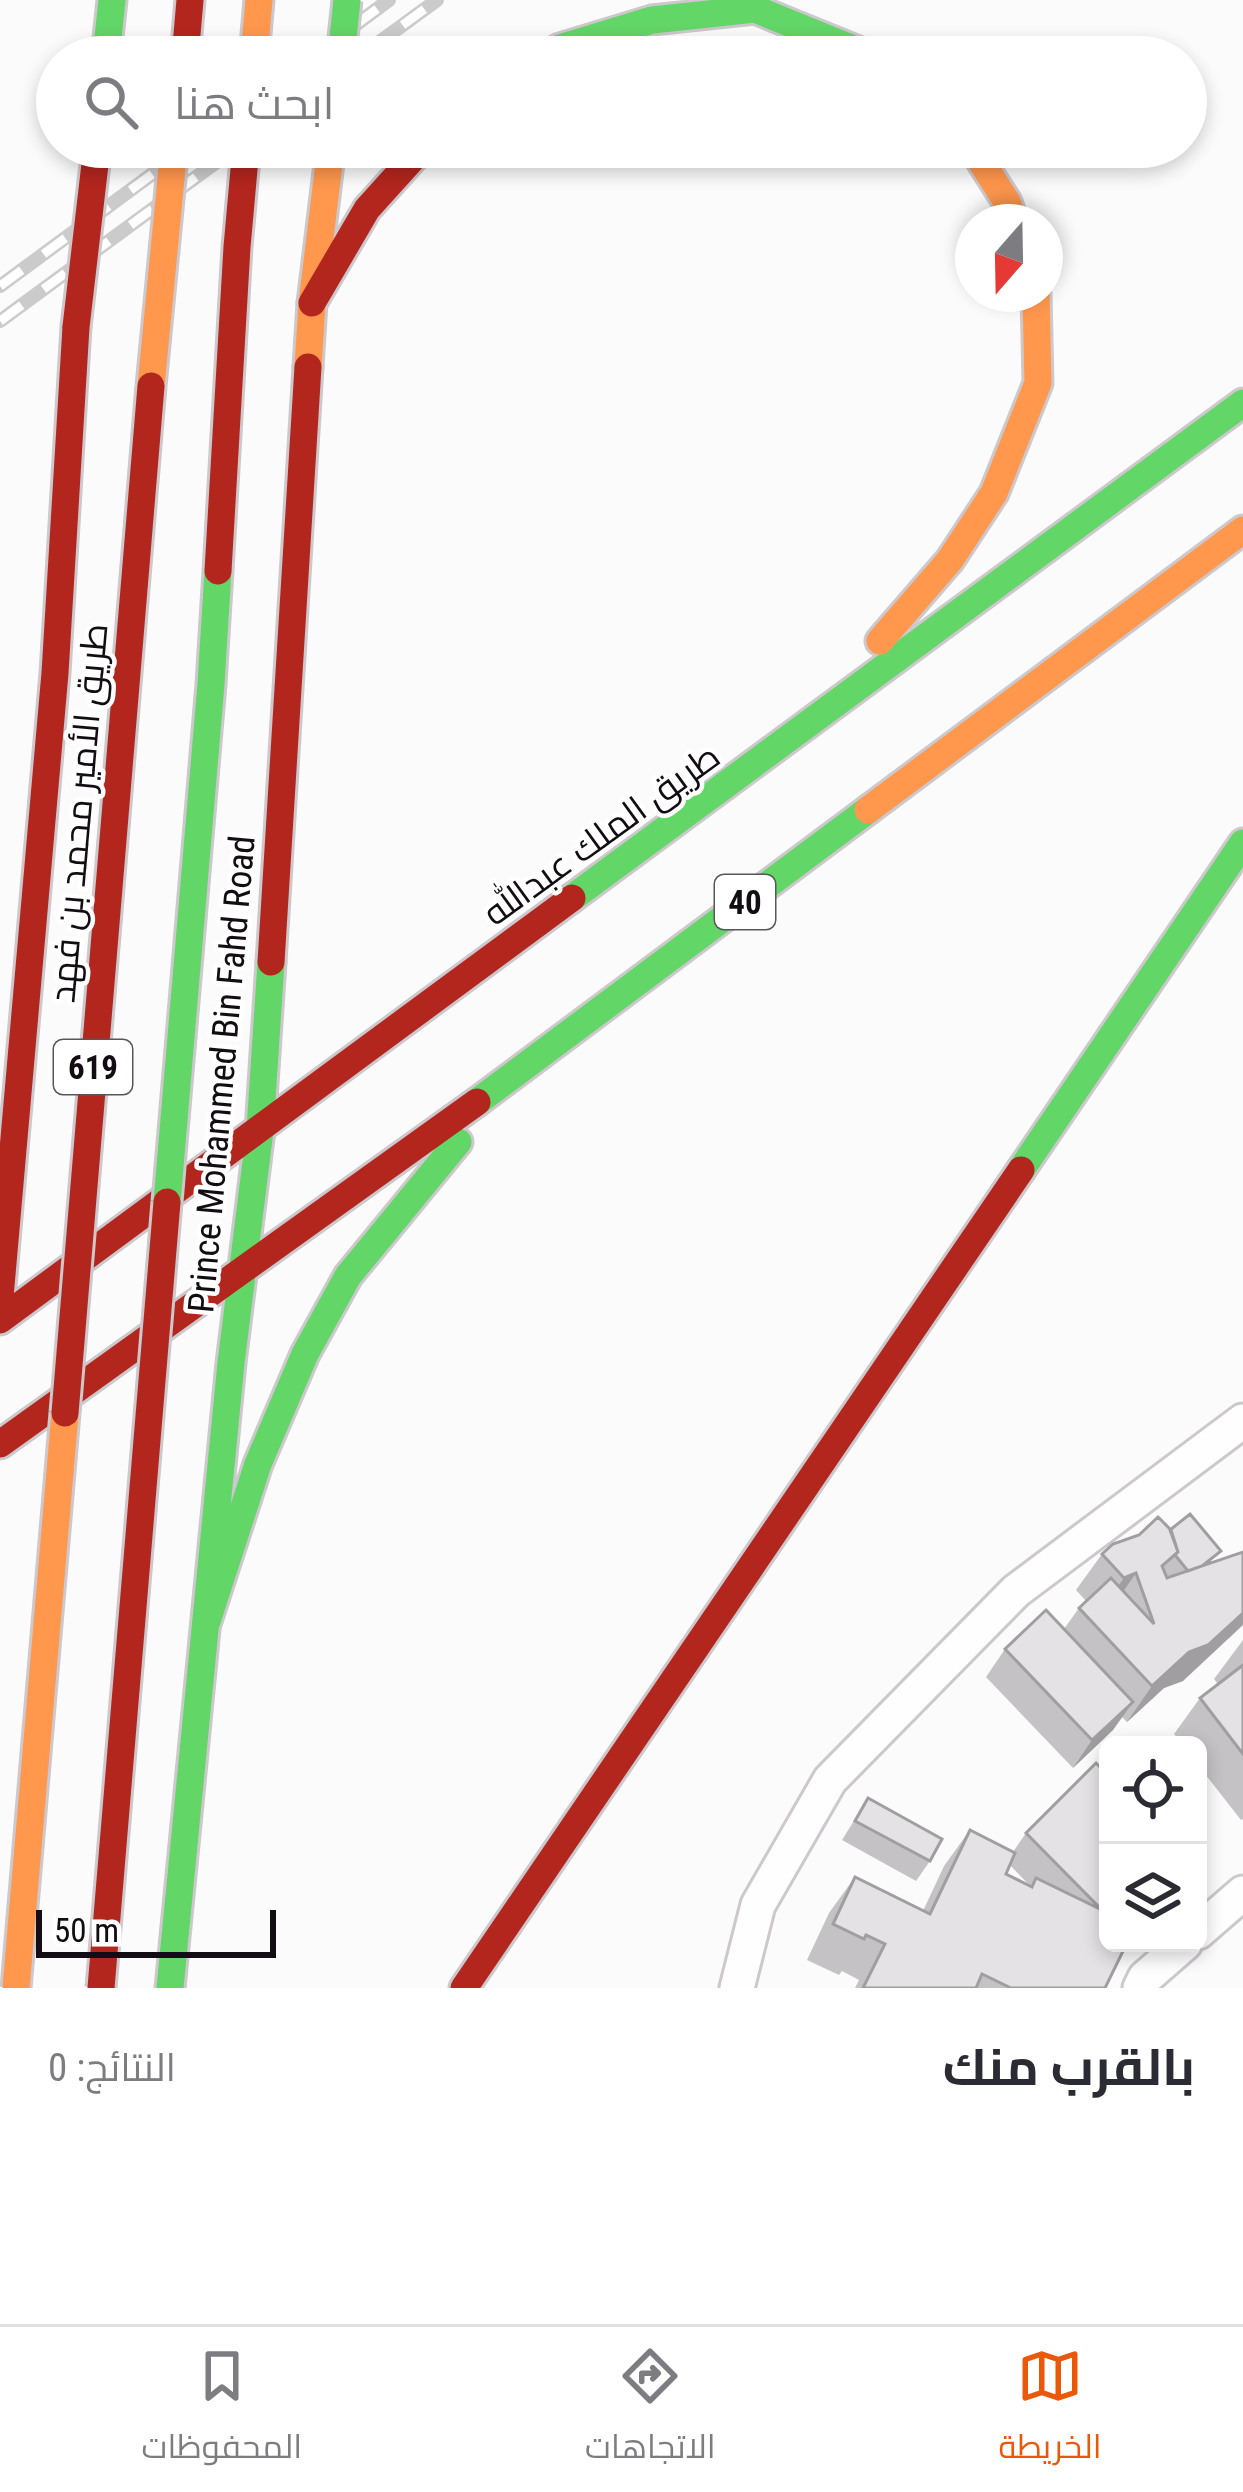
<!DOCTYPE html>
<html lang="ar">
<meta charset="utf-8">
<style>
:root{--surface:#fff;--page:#f2f2f3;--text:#2b2b33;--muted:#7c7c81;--line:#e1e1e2;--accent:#ea580c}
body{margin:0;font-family:"Roboto Condensed",Cairo,sans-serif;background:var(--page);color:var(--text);direction:rtl}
.controls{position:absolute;right:36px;bottom:36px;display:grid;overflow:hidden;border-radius:18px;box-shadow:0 6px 18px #0003}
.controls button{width:108px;height:108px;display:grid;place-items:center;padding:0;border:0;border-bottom:3px solid var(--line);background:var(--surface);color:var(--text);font:60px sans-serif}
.compass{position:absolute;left:955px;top:204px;width:108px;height:108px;border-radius:50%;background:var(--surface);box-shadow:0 6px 18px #0003;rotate:200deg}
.scale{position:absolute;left:36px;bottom:30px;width:240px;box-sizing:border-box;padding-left:12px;border:6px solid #120d12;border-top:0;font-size:33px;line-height:42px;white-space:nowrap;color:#120d12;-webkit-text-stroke:9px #fff;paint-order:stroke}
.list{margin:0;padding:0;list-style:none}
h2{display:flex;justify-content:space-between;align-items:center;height:156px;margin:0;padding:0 48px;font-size:51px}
h2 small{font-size:39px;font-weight:400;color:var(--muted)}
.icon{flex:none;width:66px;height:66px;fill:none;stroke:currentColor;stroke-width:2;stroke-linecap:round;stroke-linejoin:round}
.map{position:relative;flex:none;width:1243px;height:1988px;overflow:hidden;direction:ltr}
.search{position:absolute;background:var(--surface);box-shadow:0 6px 18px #0003;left:36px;right:36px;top:36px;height:132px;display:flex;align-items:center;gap:30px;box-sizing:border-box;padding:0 42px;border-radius:66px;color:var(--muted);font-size:45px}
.sheet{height:336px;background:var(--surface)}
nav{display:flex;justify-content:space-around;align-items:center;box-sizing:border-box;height:168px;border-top:3px solid var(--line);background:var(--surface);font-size:33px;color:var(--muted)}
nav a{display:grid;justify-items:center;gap:6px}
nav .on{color:var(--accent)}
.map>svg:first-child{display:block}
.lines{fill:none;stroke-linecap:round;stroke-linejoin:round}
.street-casing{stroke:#ccc8cc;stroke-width:39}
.fast-casing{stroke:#ccc8cc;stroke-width:33}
.slow-casing{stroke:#ccc8cc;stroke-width:33}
.jam-casing{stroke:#ccc8cc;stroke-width:33}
.street{stroke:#fffeff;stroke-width:33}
.fast{stroke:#63d668;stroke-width:27}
.slow{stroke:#ff974d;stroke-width:27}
.jam{stroke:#b3261e;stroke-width:27}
.rail-casing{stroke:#cbcbcb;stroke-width:14}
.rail{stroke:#fff;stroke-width:9;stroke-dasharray:27;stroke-linecap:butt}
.fast-bridge-casing{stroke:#ccc8cc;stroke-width:33;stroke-linecap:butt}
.slow-bridge-casing{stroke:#ccc8cc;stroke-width:33;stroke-linecap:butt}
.jam-bridge-casing{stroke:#ccc8cc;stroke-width:33;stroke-linecap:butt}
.fast-bridge{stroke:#63d668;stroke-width:27}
.slow-bridge{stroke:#ff974d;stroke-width:27}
.jam-bridge{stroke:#b3261e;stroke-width:27}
.wall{fill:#c4c2c5;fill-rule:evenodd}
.shaded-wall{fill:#a09ea0}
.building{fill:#e4e2e5;stroke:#a09ea0;stroke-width:3}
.labels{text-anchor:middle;stroke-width:9;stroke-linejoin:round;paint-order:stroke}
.shield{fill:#fff;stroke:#595659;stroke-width:3}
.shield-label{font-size:33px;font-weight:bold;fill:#120d12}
.street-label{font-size:36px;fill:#120d12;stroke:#fff}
</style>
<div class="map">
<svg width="1243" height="1988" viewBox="0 0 1243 1988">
<rect width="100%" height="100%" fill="#fcfbfc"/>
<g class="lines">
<defs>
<path id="street" d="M1198 1932 1243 1893
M737 1988 758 1905 830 1780 1016 1591 1243 1421
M1140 1988 1145 1978 1185 1943"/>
<path id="fast" d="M106 57 112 0
M544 57 560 48 652 20 755 9 873 57
M572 898 1243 403
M477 1102 868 810
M1021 1170 1243 843
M206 1624 258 1464 305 1354 348 1276 458 1142
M170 1988 231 1363 260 1130 271 962"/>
<path id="slow" d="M254 57 259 0
M972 147 1007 202 1014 222
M308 367 312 303 331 147
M880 641 950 560 994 493 1038 383 1036 294
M868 810 1243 530"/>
<path id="jam" d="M185 57 190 0
M312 303 367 209 423 147
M271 962 308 367
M0 1297 55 673 76 327
M0 1320 572 898
M0 1444 477 1102
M464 1988 1021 1170"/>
</defs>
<!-- street casing -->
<use href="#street" class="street-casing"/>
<!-- fast casing -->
<use href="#fast" class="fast-casing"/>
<!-- slow casing -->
<use href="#slow" class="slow-casing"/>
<!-- jam casing -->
<use href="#jam" class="jam-casing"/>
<!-- street -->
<use href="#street" class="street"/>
<!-- fast -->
<use href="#fast" class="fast"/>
<!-- slow -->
<use href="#slow" class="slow"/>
<!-- jam -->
<use href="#jam" class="jam"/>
<defs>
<path id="rail" d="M312 57 389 0
M359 57 437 0
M0 286 189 147
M0 321 237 147"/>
</defs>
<!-- rail casing -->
<use href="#rail" class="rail-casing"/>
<!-- rail -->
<use href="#rail" class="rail"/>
<defs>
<path id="fast-bridge" d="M341 57 347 0
M167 1202 211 684 218 571"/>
<path id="slow-bridge" d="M151 386 174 147
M16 1988 65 1413"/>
<path id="jam-bridge" d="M76 327 97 147
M218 571 237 247 246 147
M65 1413 151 386
M101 1988 167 1202"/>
</defs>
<!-- fast-bridge casing -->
<use href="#fast-bridge" class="fast-bridge-casing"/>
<!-- slow-bridge casing -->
<use href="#slow-bridge" class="slow-bridge-casing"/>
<!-- jam-bridge casing -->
<use href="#jam-bridge" class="jam-bridge-casing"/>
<!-- fast-bridge -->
<use href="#fast-bridge" class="fast-bridge"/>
<!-- slow-bridge -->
<use href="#slow-bridge" class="slow-bridge"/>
<!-- jam-bridge -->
<use href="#jam-bridge" class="jam-bridge"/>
</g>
<!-- wall -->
<path class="wall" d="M1170 1530 1213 1562 1183 1681 1164 1688 1127 1722 1122 1717 1113 1730 1073 1768 986 1677 1005 1649 1064 1629 1079 1608 1086 1601 1076 1590 1102 1554Z
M1243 1640V1819L1241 1820 1198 1765V1745H1183L1174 1734 1200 1698 1218 1684 1214 1679Z
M1096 1763 1105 1988H855L859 1980 842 1971 839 1975 807 1960 829 1913 855 1877 923 1911 944 1866 970 1830 1013 1852 1026 1833ZM1010 1865 1030 1886 1006 1874Z
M868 1798 930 1861 916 1881 842 1840Z"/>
<!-- shaded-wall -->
<path class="shaded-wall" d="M1136 1573 1111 1609 1098 1614 1124 1578Z
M1243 1613V1625L1183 1681 1164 1688 1127 1722 1152 1686 1189 1652Z
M1133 1702 1113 1730 1073 1768 1092 1740Z"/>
<!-- building -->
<path class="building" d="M1190 1514 1221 1551 1202 1566 1188 1571 1175 1555 1178 1552 1170 1530Z
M1158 1517 1171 1530 1178 1552 1162 1566 1167 1578 1243 1552V1613L1208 1645 1189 1652 1152 1686 1079 1608 1111 1578 1154 1624 1136 1573 1124 1578 1102 1554 1113 1544 1139 1535Z
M1046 1610 1133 1702 1092 1740 1005 1649Z
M1243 1665V1754L1200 1698Z
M1096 1763 1108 1775V1904L1102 1910 1026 1833Z
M868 1798 942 1839 930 1861 855 1821Z
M970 1830 1015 1853 1006 1874 1032 1887 1036 1878 1108 1913V1943H1127L1105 1988H1011L982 1974 976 1988H863L885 1944 866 1935 864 1939 833 1924 855 1877 930 1914Z"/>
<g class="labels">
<!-- shield labels -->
<g class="shield">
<rect x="715" y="875" width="60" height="54" rx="9"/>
<rect x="54" y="1040" width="78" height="54" rx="9"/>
</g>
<g class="shield-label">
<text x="745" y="914">40</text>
<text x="93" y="1079">619</text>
</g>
<!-- street labels -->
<g class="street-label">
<text transform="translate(78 813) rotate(-85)" y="13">طريق الأمير محمد بن فهد</text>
<text transform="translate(601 834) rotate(-36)" y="13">طريق الملك عبدالله</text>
<text transform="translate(221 1074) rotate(-85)" y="13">Prince Mohammed Bin Fahd Road</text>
</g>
</g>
</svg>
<div class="controls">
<button><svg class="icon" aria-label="locate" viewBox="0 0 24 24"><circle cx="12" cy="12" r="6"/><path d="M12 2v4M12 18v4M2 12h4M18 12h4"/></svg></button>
<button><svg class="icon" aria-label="layers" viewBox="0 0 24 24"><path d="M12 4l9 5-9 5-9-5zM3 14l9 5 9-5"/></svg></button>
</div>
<svg class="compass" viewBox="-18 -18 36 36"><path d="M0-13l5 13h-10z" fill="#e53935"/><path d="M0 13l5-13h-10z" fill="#7c7c81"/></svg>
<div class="scale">50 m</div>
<div class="search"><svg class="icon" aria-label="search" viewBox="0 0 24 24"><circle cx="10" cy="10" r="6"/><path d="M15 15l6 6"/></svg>ابحث هنا</div>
</div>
<section class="sheet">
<h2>بالقرب منك<small>النتائج: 0</small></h2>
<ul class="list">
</ul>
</section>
<nav>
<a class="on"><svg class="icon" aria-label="map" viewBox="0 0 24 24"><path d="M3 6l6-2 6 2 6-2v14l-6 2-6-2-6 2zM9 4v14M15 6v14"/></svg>الخريطة</a>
<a><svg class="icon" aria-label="directions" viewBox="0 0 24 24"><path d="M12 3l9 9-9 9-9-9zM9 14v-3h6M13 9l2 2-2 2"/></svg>الاتجاهات</a>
<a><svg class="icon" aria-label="saved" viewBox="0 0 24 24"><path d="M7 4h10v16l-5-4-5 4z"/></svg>المحفوظات</a>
</nav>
